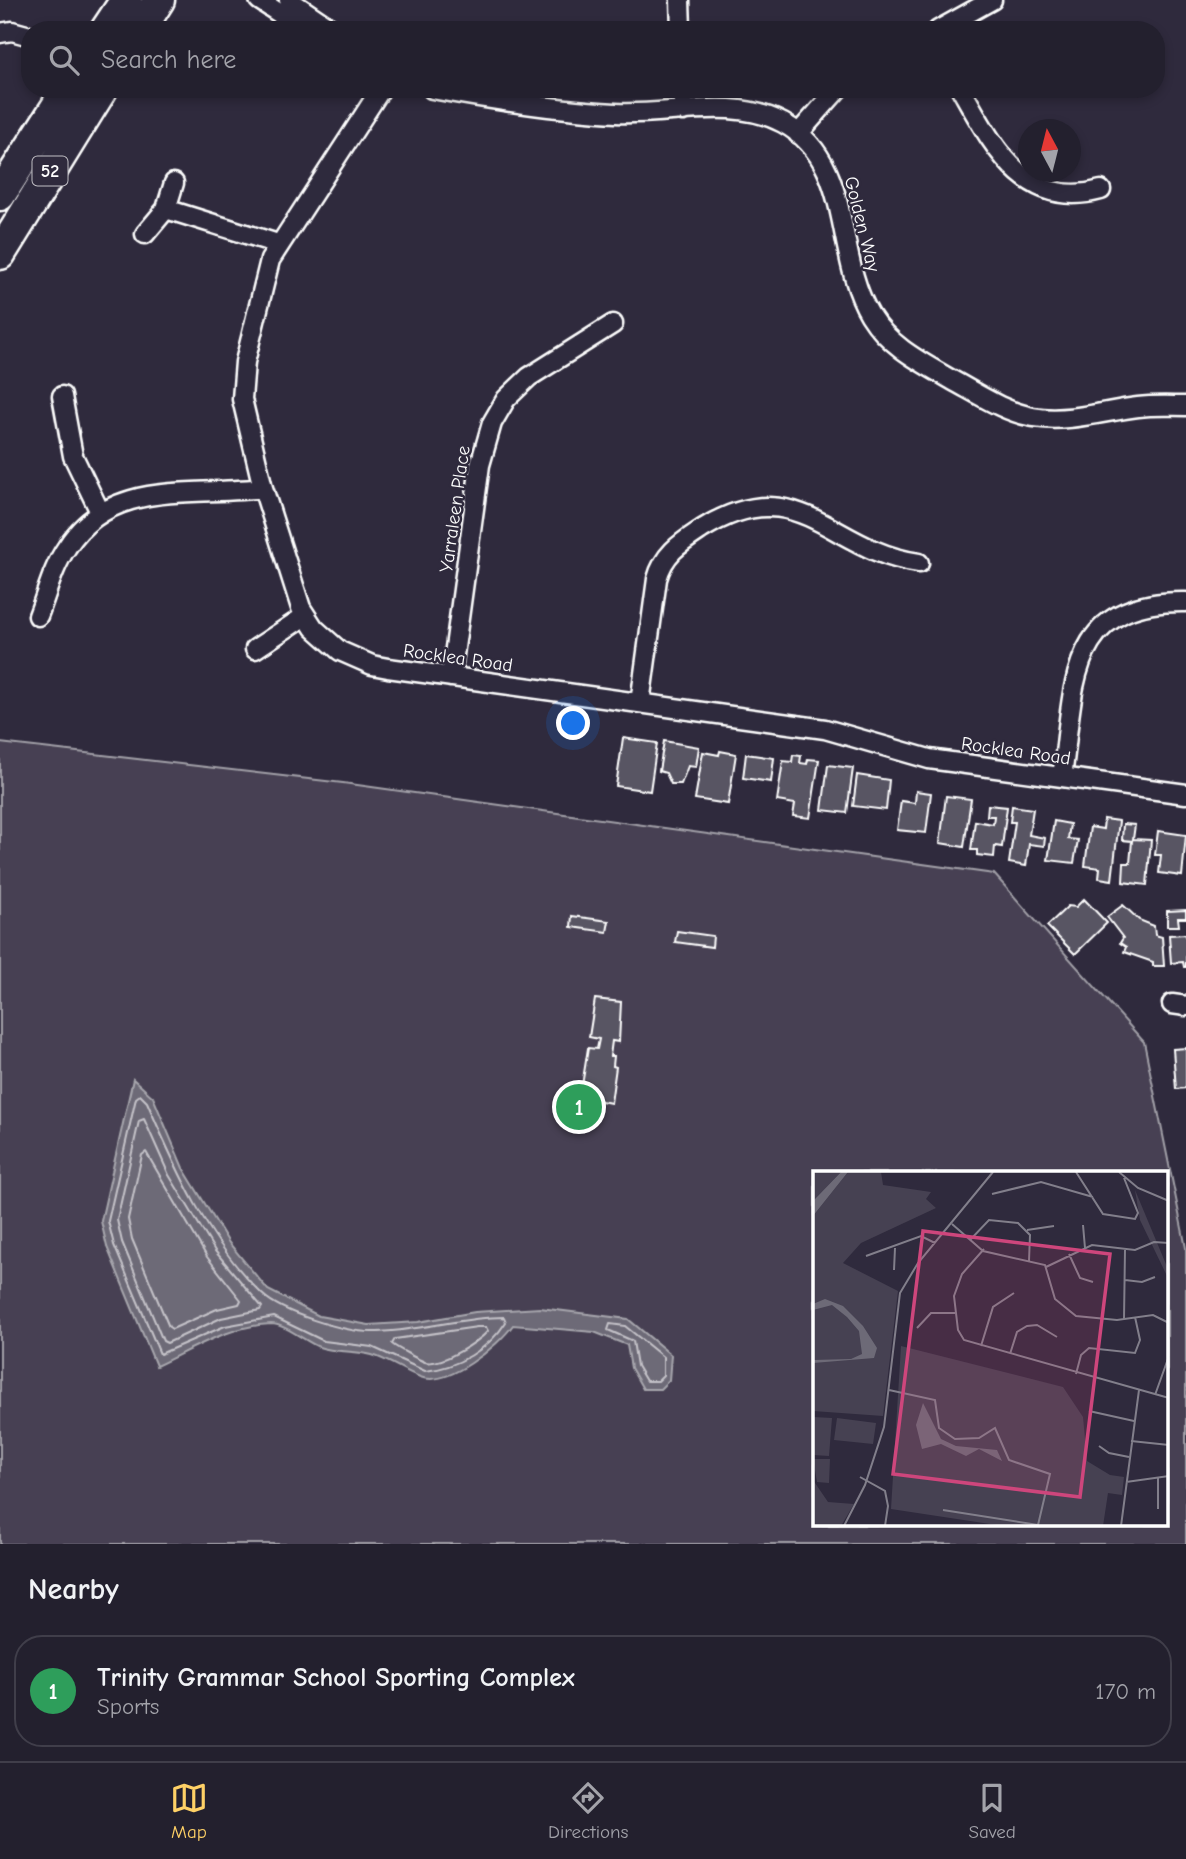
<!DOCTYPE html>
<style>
:root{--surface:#23202e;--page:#2b2836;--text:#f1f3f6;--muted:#a3a3aa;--line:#403e4a;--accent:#ffd166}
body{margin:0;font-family:"Comic Neue",sans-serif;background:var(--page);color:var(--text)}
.compass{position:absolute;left:1018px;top:119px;width:63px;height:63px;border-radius:50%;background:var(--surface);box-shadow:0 4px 10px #0003;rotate:353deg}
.you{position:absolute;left:574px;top:724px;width:24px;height:24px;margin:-18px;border:5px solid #fff;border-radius:50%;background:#1a73e8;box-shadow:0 0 0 10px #1a73e833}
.badge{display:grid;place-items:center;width:46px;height:46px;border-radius:50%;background:var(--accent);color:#fff;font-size:23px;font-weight:700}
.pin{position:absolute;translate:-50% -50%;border:4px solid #fff;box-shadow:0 2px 7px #0006}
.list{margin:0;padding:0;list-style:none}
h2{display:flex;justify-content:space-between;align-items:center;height:91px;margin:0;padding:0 28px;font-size:30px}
h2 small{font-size:23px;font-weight:400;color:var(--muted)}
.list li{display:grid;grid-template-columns:46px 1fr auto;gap:21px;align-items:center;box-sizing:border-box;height:112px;margin:0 14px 14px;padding:0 14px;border:2px solid var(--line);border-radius:28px}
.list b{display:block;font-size:26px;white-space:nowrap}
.list p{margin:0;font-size:23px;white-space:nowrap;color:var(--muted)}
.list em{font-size:23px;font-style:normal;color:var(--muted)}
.icon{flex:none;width:38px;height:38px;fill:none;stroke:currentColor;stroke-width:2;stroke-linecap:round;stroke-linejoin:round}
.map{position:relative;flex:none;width:1186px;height:1544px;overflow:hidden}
.search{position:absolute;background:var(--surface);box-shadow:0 4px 10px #0003;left:21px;right:21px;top:21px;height:77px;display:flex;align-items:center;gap:18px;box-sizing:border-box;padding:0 24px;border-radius:28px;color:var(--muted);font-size:26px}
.sheet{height:217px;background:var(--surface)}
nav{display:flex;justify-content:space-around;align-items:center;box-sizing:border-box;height:98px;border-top:2px solid var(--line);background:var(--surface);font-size:19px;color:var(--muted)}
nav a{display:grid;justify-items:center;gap:4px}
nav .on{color:var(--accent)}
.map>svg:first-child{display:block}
.green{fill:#464152;stroke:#a2a0a8;stroke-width:2;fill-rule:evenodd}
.water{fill:#6d6a77;stroke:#a7a6ad;stroke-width:2}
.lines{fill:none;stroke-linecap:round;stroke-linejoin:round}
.shore{stroke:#c5c3c9;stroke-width:2}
.building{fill:#595564;stroke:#fff;stroke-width:2}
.street-casing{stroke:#fff;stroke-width:23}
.highway-casing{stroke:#fff;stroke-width:35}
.street{stroke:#2f2a3d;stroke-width:18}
.highway{stroke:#2f2a3d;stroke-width:30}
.labels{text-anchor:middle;stroke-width:5;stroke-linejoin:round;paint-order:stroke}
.shield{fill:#2f2a3d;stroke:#c1bfc5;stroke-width:2}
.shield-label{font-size:18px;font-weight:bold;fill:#fff}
.street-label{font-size:19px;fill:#fff;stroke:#2f2a3d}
.inset-road{fill:none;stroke:#827f8b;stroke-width:2}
.view{fill:#ce467c;fill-opacity:0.15;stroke:#ce467c;stroke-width:3.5}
.inset-edge{fill:none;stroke:#fff;stroke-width:3.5}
</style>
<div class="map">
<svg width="1186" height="1544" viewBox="0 0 1186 1544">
<rect width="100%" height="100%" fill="#2f2a3d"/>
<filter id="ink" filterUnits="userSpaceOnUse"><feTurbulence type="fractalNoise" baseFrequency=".0143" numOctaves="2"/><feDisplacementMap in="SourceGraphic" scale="14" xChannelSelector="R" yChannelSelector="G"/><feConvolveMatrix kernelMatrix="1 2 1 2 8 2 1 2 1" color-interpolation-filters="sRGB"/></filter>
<g filter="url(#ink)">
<!-- green -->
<path class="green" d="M0 743 343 783 994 874 1144 1042 1186 1248V1544H0ZM815 1173H1167V1525H815Z"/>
<!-- water -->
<path class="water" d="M133 1079 153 1097 183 1168 229 1243 268 1290 319 1316 369 1325 418 1322 475 1312 540 1308 628 1319 671 1355 669 1380 660 1389H643L631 1368 627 1345 594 1332 513 1325C498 1346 448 1388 420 1377 404 1371 389 1360 372 1355 355 1350 336 1353 319 1347 306 1342 285 1324 271 1324 231 1325 192 1349 156 1366L107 1247 101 1221Z"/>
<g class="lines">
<!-- shore -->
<path class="shore" d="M140 1095 147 1102C176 1169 208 1242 262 1294 282 1313 344 1332 372 1332 417 1332 460 1317 504 1317L506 1322C489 1349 457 1368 425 1371L372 1347 324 1341 274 1317 225 1326 160 1354 114 1245 108 1221 136 1098Z
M144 1119 169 1175 215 1251 262 1307 260 1310 221 1318 167 1343 163 1341 122 1242 117 1220 139 1121Z
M146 1152 207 1257 241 1300 239 1304 217 1309 172 1329 169 1327 132 1239 128 1219 142 1155Z
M610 1324 625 1326 663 1357V1376L658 1381H646L637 1366 633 1341 608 1330Z
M477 1327H486L488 1331C478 1342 441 1366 425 1362 419 1360 397 1348 392 1344L395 1339Z"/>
</g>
<!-- building -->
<path class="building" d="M623 738 657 743 650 791 616 786Z
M664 741 699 747 696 767 688 766 681 784H671L666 773 659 771Z
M720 751 736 754 728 804 695 799 703 752 719 755Z
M746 754 774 758 771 782 743 778Z
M793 755 801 756 800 763 807 764 808 759 819 760 810 818 793 816 795 804 777 801 783 761 792 762Z
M828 765 853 768 847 813 822 810Z
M857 775 889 780 886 810 853 806Z
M916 791 931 793 926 833 897 830 901 801 915 803Z
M946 796 971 799 964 847 940 843Z
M988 805 1007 807 1002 847 995 846 994 857 977 855V850H971L975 821 993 824 994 816H987Z
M1012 806 1033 809 1029 835 1045 838 1044 846 1029 844 1026 866 1009 863 1015 822H1010Z
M1104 819 1119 821 1112 880 1099 878 1100 868 1085 866 1090 827 1103 829Z
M1054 821 1070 824 1068 839 1078 840 1074 863 1048 860Z
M1123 824 1135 825 1133 839 1151 840 1147 885 1123 882 1124 863H1130L1132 841 1122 840Z
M1158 831 1186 835 1182 876 1159 873 1161 855H1155Z
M1084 899 1107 923 1075 954 1047 926 1068 906 1076 907Z
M1123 905 1139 920 1154 926 1155 935 1162 937 1164 966H1153V962L1124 952 1126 947 1120 943 1123 938 1107 917Z
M1186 910V918H1178L1179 926H1167V911Z
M572 916 609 921 607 932 571 927Z
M677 931 713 936 712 947 675 942Z
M1186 934V967H1184L1183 962 1171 963 1169 935Z
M595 999 621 1002 619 1042 612 1041 610 1056H614L613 1066 616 1067 611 1103 601 1101 600 1104 580 1098 588 1048 597 1049 599 1039 589 1037Z
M1186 1048V1088L1176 1089 1173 1049Z"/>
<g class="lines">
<defs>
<path id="street" d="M259 0 305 30
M289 0 333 30
M680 0 681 30
M938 30 992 0
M0 33 12 31 30 36
M381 89 270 260 245 362 242 399 263 488 301 608 314 628 340 651 372 665 388 668 825 729 929 759 1186 794
M432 89C492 100 555 110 616 113 670 116 733 96 783 123 855 162 833 254 870 315 889 346 921 362 952 380 978 394 1004 412 1033 417 1068 423 1105 411 1138 407 1154 405 1170 406 1186 406
M683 89V111
M961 89C993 145 1024 211 1101 190
M798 134 838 89
M166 209 278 244
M145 234 166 209 174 183
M62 396 73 456 100 512
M38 616C47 593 53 567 67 547 111 478 193 497 263 488
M255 649 305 616
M451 677 480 465 492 423 506 399 529 377 613 324
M640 703 657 579C664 553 681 543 702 529 799 468 829 551 919 563
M1062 777C1075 686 1066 600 1186 602
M1172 1004 1186 1006"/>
<path id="highway" d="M106 30 126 0
M140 30 159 0
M0 195 68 89
M0 254 102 89"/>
</defs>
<!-- street casing -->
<use href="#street" class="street-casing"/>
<!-- highway casing -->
<use href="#highway" class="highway-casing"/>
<!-- street -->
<use href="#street" class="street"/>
<!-- highway -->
<use href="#highway" class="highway"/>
</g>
</g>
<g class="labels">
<!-- shield labels -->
<rect class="shield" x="32.5" y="156.5" width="35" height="29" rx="5"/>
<g class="shield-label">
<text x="50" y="177">52</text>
</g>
<!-- street labels -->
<g class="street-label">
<text transform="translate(863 224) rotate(76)" y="7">Golden Way</text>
<text transform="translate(454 509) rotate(-82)" y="7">Yarraleen Place</text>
<text transform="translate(458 657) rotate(8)" y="7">Rocklea Road</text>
<text transform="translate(1016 750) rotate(8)" y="7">Rocklea Road</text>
</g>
</g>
<!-- overview -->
<g transform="translate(813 1171)">
<rect width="355" height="355" fill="#2f2a3d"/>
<path d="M0 1H28L0 30ZM35 1H68L70 14 118 21 113 28 123 37 48 72 30 92 85 120 70 245 0 240V45ZM322 19 355 98V107L327 49ZM88 175 250 216 270 246 274 290 297 304 311 306 309 324 295 322 290 355H190L78 338ZM0 246 19 247 16 285 0 284ZM24 247 63 252 60 273 21 269ZM0 288H17L16 312 4 311ZM0 309 15 331 41 333 28 355H0Z" fill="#464152"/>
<path d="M28 1H35L0 45V30ZM12 128 30 135 50 155 64 177 61 187 0 192V189L38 188 49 183 46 160 34 146 19 134 0 139V133ZM110 232 128 268 143 275 184 279 189 290 166 278 153 285 128 273 109 278 103 254Z" fill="#6d6a77"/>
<path class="inset-road" d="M263 1 290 43 322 48 325 42 311 7M306 1 325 17 356 30M179 23 228 11 280 26M139 53 170 80 232 94 242 128 263 145 304 149 340 144 356 152M270 54 272 77M214 59 241 55M157 69 176 49 205 52 217 64 216 90M171 78 149 103 141 125 145 159 151 169 356 227M256 83 267 107 280 111M53 85 108 65 122 72M233 96 279 74 322 79 341 71 356 72M81 99 82 77M312 109 329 111 342 106M311 148 312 78M104 157 118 142H142M168 175 180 136 201 122M197 183 204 161 214 155 224 154 244 166M263 203 268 184 276 177 322 182 327 169 322 146M76 219 122 229 126 257 142 268 166 267 182 257 196 289 237 303 225 354 130 339M342 224 356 185M276 240 321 250M318 270 356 274M286 275 296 282 316 286M47 306 72 320 75 335 72 355M313 311 356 305M345 338V307M31 355 52 314 71 256 87 122 105 92 180 1M308 355 326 219"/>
<path class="view" d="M110 60 297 83 267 326 80 303Z"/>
<rect width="355" height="355" class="inset-edge"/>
</g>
</svg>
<svg class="compass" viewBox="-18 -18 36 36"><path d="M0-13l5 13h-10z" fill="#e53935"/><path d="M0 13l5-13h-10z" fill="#a3a3aa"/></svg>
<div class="you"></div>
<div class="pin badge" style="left:579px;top:1107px;background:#2e9e5b">1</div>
<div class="search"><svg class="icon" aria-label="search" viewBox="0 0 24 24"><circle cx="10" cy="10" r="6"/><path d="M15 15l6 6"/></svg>Search here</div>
</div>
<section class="sheet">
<h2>Nearby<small></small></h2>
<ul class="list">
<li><span class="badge" style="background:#2e9e5b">1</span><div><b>Trinity Grammar School Sporting Complex</b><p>Sports</p></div><em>170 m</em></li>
</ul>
</section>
<nav>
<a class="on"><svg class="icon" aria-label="map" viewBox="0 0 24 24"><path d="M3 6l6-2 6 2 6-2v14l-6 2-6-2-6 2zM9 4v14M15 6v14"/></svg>Map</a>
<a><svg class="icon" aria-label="directions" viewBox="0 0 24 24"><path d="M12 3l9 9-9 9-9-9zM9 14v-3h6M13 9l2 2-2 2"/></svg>Directions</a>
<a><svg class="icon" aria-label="saved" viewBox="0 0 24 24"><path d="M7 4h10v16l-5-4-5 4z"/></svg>Saved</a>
</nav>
